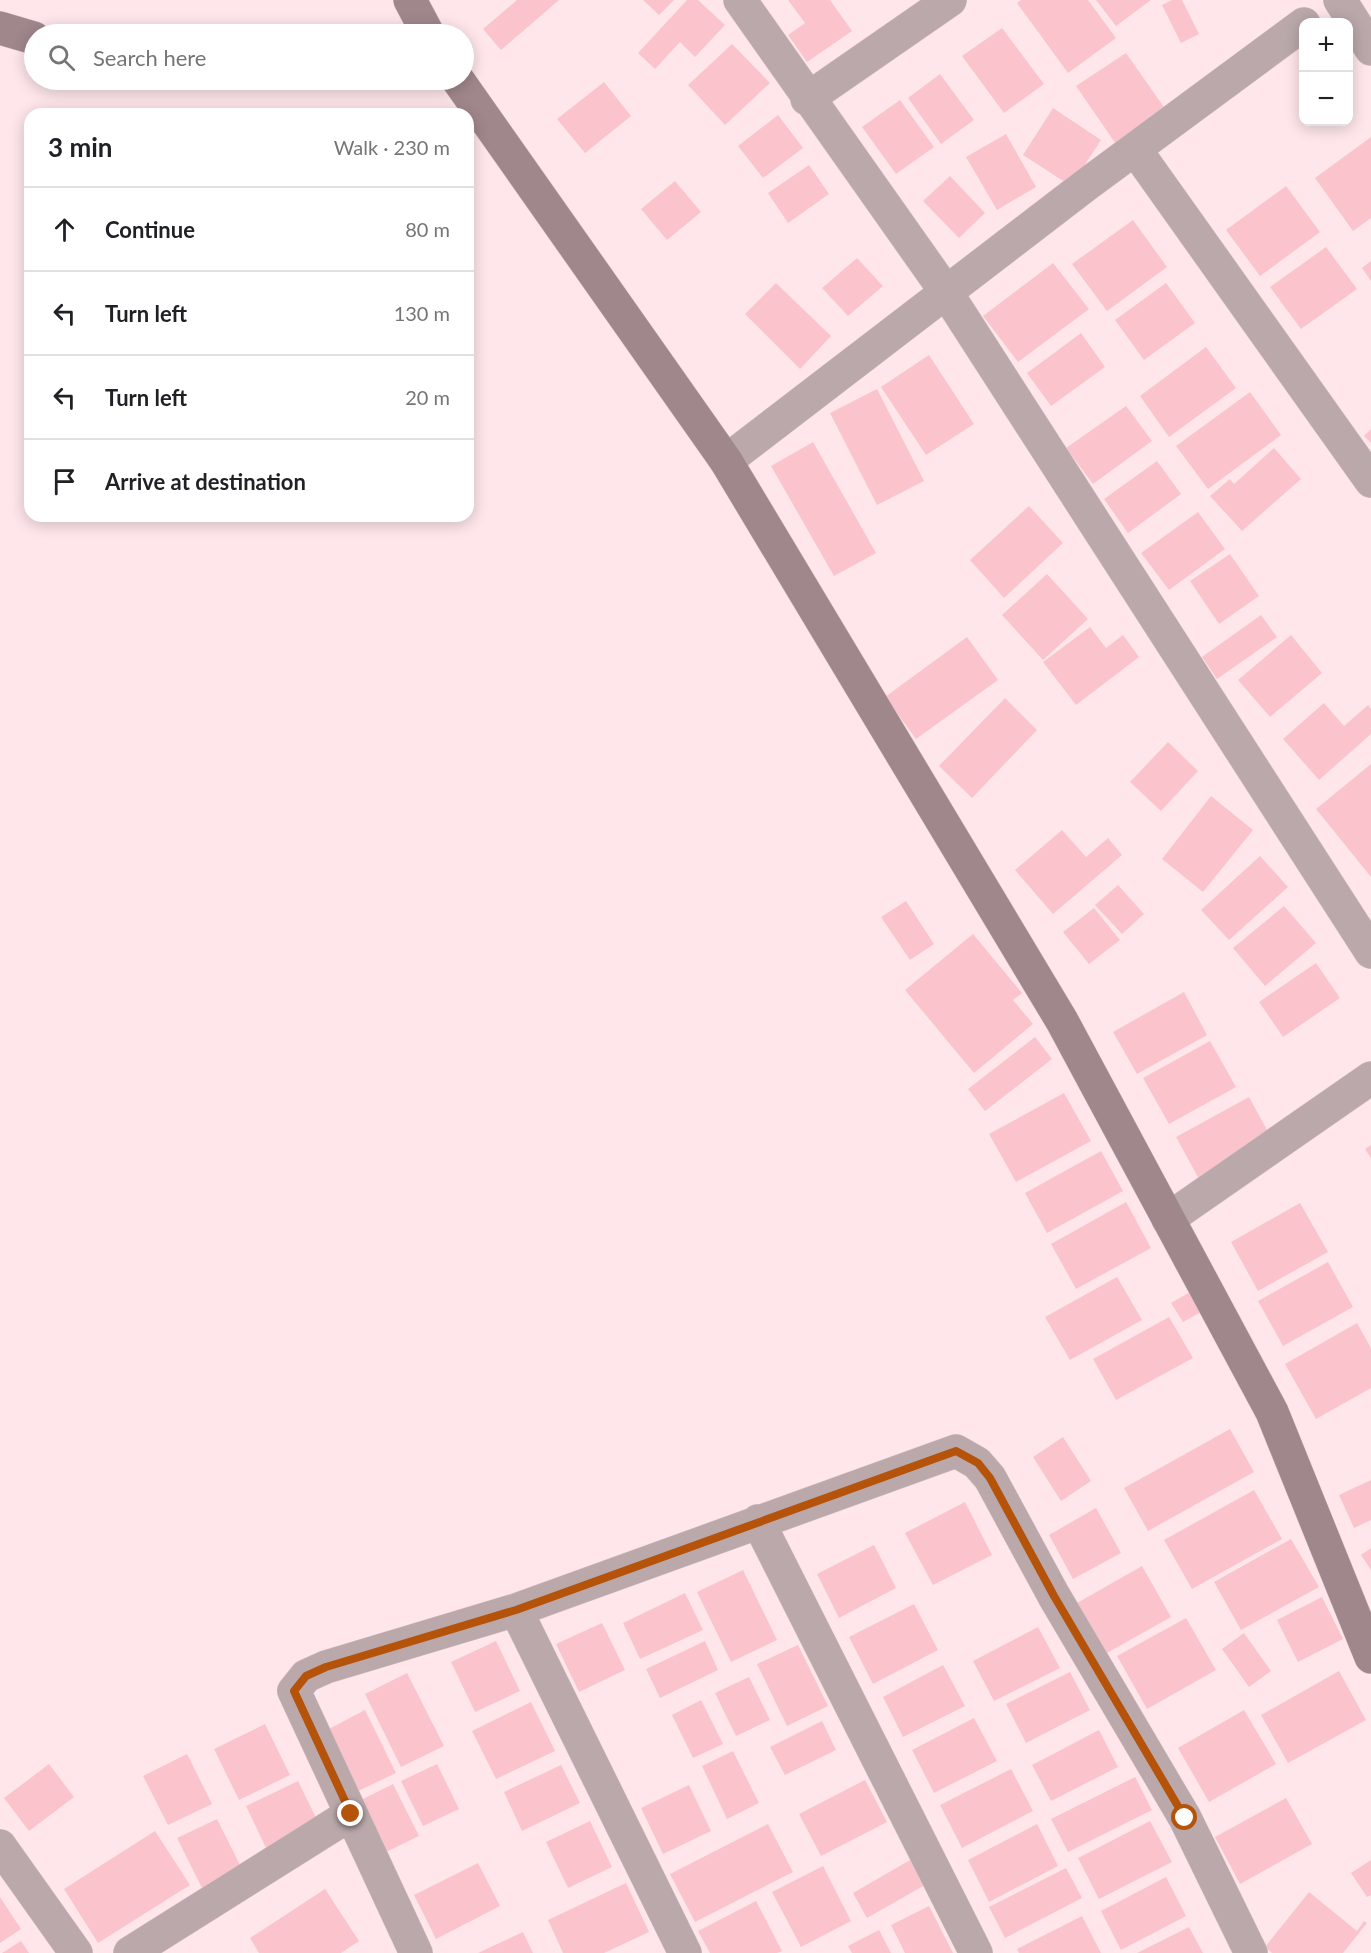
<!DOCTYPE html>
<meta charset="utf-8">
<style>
:root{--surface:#fff;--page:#f6f6f6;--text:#202124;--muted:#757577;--line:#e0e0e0}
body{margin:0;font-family:Lato,sans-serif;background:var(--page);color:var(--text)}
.controls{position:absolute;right:18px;top:18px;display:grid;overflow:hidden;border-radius:12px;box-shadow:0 3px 15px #0003}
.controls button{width:54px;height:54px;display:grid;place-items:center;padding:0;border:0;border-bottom:2px solid var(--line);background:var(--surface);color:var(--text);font:30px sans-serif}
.stop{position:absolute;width:18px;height:18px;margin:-14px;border:4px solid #b45309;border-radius:50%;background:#fff}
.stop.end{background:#b45309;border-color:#fff;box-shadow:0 2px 6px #0008}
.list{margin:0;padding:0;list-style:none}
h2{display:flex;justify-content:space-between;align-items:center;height:78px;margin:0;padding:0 24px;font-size:26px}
h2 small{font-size:20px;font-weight:400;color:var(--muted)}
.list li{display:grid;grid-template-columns:39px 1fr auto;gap:18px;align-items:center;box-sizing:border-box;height:84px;padding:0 24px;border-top:2px solid var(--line)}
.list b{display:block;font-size:22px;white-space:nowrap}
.list em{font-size:20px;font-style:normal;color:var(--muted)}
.icon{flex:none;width:33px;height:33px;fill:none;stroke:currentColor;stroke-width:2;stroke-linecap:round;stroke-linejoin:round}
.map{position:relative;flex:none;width:1371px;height:1953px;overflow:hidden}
.search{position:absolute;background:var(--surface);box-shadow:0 3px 15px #0003;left:24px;top:24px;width:450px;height:66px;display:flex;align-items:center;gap:15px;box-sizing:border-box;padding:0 21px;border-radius:33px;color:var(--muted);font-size:22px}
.panel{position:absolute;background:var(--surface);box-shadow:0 3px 15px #0003;left:24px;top:108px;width:450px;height:414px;border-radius:18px}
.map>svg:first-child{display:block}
.building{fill:#fbc4cd}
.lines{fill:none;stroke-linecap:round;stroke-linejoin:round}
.street-casing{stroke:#d9c3c6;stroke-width:34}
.secondary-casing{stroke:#d9c3c6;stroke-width:34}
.street{stroke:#baa8ab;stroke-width:33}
.secondary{stroke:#a0878b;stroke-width:33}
.route{stroke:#b45309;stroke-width:8}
</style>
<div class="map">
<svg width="1371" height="1953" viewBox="0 0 1371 1953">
<rect width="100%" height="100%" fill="#fee6ea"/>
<!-- building -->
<path class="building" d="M517 0H559L501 50 483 29Z
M643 0H674L659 15Z
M687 0H698L725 25 695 57 680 42 655 69 638 53Z
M788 0H830L852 31 807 62 788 35 805 23Z
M1021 0H1088L1116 38 1068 73 1017 3Z
M1096 0H1151L1116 26Z
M1172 0H1182L1199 34 1181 43 1162 5Z
M1002 28 1044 84 1004 113 962 56Z
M732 44 770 83 725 125 688 85Z
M1126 53 1168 113 1118 147 1076 86Z
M940 74 974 120 941 144 908 98Z
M604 82 631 116 585 153 557 119Z
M900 100 934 147 896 174 862 127Z
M1053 108 1101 140 1071 186 1023 155Z
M778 115 803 148 763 178 738 146Z
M1006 134 1036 187 997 210 966 157Z
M1371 137V218L1353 231 1315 178Z
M809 165 829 194 788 223 768 193Z
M950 176 985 213 959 238 923 201Z
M675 181 701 212 667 240 641 209Z
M1286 186 1320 232 1260 276 1226 230Z
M1133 220 1167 267 1107 311 1072 264Z
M1326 247 1357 289 1301 329 1270 287Z
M857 258 883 286 848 316 822 288Z
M1371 261V281L1362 268Z
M1053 263 1089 309 1018 362 983 316Z
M776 283 831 336 800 369 745 314Z
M1166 283 1195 323 1144 360 1115 320Z
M1081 333 1105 367 1051 406 1027 373Z
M1206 347 1236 388 1169 437 1140 396Z
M929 355 974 424 926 455 881 387Z
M877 389 924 481 877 505 830 413Z
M1250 392 1281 435 1208 489 1176 446Z
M1126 406 1152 441 1093 484 1066 448Z
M1371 429V443L1364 436Z
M813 442 876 553 834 576 771 466Z
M1274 448 1301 479 1242 531 1210 496 1230 479 1234 484Z
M1157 461 1181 494 1128 533 1104 499Z
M1029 506 1063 543 1004 598 970 560Z
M1198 512 1225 549 1169 590 1141 553Z
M1230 554 1259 596 1219 624 1190 581Z
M1047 574 1088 619 1043 660 1002 615Z
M1261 615 1277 637 1217 679 1202 657Z
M1090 627 1106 648 1123 635 1139 657 1076 705 1043 662Z
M1291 635 1322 673 1270 717 1238 680Z
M967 637 998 680 916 739 885 697Z
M1005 698 1037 730 972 798 939 766Z
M1324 703 1344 726 1368 705 1371 709V734L1319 780 1283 739Z
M1168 742 1198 771 1161 811 1130 782Z
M1371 764V877L1316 809Z
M1211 796 1253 830 1203 892 1162 859Z
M1062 830 1086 857 1108 838 1122 855 1053 914 1015 870Z
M1260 856 1288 887 1229 940 1201 910Z
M1118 885 1144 914 1122 934 1095 905Z
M906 901 934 944 910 960 881 917Z
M1284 906 1316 943 1265 986 1233 948Z
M1094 908 1120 940 1089 964 1063 932Z
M973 934 1022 993 1013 1000 1033 1024 974 1073 905 990Z
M1316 963 1340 998 1283 1037 1259 1002Z
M1184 992 1207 1035 1137 1074 1113 1032Z
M1035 1037 1052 1059 985 1111 968 1089Z
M1210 1041 1236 1087 1169 1124 1143 1078Z
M1064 1093 1091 1141 1016 1182 989 1134Z
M1249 1097 1272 1139 1199 1179 1176 1137Z
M1371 1145V1158L1365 1149Z
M1101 1151 1123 1191 1047 1233 1025 1193Z
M1126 1202 1151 1248 1076 1289 1051 1244Z
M1300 1203 1328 1252 1258 1291 1231 1242Z
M1328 1262 1353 1307 1283 1346 1258 1301Z
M1117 1277 1142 1320 1070 1360 1045 1317Z
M1190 1292 1201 1312 1183 1322 1171 1303Z
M1169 1317 1193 1358 1116 1400 1093 1359Z
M1357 1323 1371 1348V1388L1316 1419 1285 1364Z
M1230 1429 1254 1472 1148 1531 1124 1488Z
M1063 1437 1091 1481 1061 1501 1033 1457Z
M1371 1480V1520L1354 1528 1339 1495Z
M1254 1490 1282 1539 1192 1589 1164 1540Z
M965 1502 992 1555 933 1585 905 1533Z
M1096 1508 1121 1553 1073 1579 1049 1535Z
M1291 1539 1319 1587 1241 1630 1214 1582Z
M874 1545 896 1588 839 1618 817 1574Z
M1371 1548V1570L1361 1555Z
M1142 1566 1171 1617 1105 1654 1077 1603Z
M743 1570 777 1640 731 1662 697 1592Z
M685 1593 703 1630 640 1659 623 1623Z
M1322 1597 1343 1639 1298 1662 1277 1620Z
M914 1604 938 1650 873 1684 849 1637Z
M1186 1618 1216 1670 1147 1709 1117 1656Z
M602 1623 625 1670 579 1692 556 1644Z
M1038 1627 1060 1668 994 1701 973 1661Z
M1244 1633 1271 1671 1249 1687 1222 1649Z
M496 1641 520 1691 475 1712 451 1662Z
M705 1641 718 1670 660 1698 646 1669Z
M798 1645 828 1706 787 1726 757 1664Z
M943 1665 965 1706 903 1737 883 1697Z
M1339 1671 1366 1720 1288 1763 1261 1715Z
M1070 1672 1090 1710 1026 1743 1006 1704Z
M407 1673 444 1746 401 1767 365 1694Z
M749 1677 770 1720 736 1736 715 1693Z
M701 1700 723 1744 693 1758 672 1715Z
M531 1702 555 1751 496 1779 472 1731Z
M365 1710 396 1773 358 1791 327 1730Z
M1244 1710 1276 1764 1209 1802 1178 1748Z
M974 1718 997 1761 934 1793 912 1750Z
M822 1721 836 1750 785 1775 770 1747Z
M265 1724 290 1775 239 1800 214 1749Z
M1099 1730 1118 1767 1051 1801 1032 1765Z
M733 1751 759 1803 727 1819 702 1766Z
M187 1754 212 1804 168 1825 143 1776Z
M49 1764 74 1797 29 1831 4 1798Z
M437 1764 459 1809 423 1826 401 1781Z
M561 1765 580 1803 522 1831 504 1792Z
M1011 1769 1033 1811 962 1848 940 1805Z
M1135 1777 1152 1810 1068 1852 1051 1819Z
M865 1780 887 1822 821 1856 799 1814Z
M298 1781 319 1824 267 1850 246 1806Z
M393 1784 419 1836 384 1853 359 1801Z
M689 1785 711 1831 663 1854 641 1808Z
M1286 1798 1312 1844 1240 1884 1215 1837Z
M217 1819 242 1869 202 1888 177 1838Z
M590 1821 612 1867 568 1888 546 1842Z
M1150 1821 1172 1862 1099 1899 1078 1858Z
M768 1824 793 1872 695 1922 670 1874Z
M1037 1824 1058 1866 989 1902 968 1860Z
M155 1831 190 1885 98 1943 64 1889Z
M917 1856 932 1881 867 1918 853 1893Z
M1371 1860V1895L1367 1897 1351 1873Z
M478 1863 500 1906 436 1939 414 1895Z
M823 1866 851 1921 801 1947 772 1892Z
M1066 1868 1082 1898 1005 1938 989 1907Z
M1166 1877 1186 1916 1121 1950 1101 1911Z
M626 1883 649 1932 604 1953H563L548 1920Z
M325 1889 359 1941 341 1953H259L250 1938Z
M1309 1892 1357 1931 1364 1921 1367 1923 1343 1953H1272L1265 1947Z
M0 1897 21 1929 0 1943Z
M756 1901 782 1951 777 1953H710L698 1931Z
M929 1906 953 1953H905L891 1925Z
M1082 1916 1101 1953H1019L1017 1949Z
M1189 1927 1203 1953H1137Z
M879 1930 891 1953H852L848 1946Z
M523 1932 533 1953H478Z
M21 1941 29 1953H2Z"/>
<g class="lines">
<defs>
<path id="street" d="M740 0 946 292 1371 952
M1340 0 1371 49
M807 99 950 0
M1135 149 1371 481
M726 461 1086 185 1304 24
M1168 1219 1371 1078
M758 1521 976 1953
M516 1610 685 1953
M0 1846 76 1953
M130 1953 351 1814
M416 1953 294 1691 306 1676 326 1667 516 1610 956 1451 977 1463 990 1478 1054 1596 1185 1818 1251 1953"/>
<path id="secondary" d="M410 0 428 34
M0 28 34 38
M458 80 726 461 1062 1021 1272 1412 1371 1657"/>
</defs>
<!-- street casing -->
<use href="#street" class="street-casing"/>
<!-- secondary casing -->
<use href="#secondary" class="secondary-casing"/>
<!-- street -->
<use href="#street" class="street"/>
<!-- secondary -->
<use href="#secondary" class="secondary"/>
</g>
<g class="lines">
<!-- route -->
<path class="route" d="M351 1814 294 1691 306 1676 326 1667 516 1610 956 1451 978 1463 990 1478 1054 1596 1185 1818"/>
</g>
</svg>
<div class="controls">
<button>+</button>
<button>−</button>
</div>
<div class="stop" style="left:1185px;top:1818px"></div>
<div class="stop end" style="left:351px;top:1814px"></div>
<div class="search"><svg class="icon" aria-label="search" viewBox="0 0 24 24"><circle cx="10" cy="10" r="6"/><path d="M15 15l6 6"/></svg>Search here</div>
<section class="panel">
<h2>3 min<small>Walk · 230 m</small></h2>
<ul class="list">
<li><svg class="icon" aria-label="ahead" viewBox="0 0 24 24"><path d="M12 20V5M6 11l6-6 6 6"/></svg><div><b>Continue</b></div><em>80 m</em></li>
<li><svg class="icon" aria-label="left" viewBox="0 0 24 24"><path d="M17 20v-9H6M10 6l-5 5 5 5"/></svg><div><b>Turn left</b></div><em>130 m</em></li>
<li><svg class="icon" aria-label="left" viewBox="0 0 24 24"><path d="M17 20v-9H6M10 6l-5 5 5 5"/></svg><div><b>Turn left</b></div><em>20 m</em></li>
<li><svg class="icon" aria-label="arrive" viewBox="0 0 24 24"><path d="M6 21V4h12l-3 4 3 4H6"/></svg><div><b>Arrive at destination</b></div></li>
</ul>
</section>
</div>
